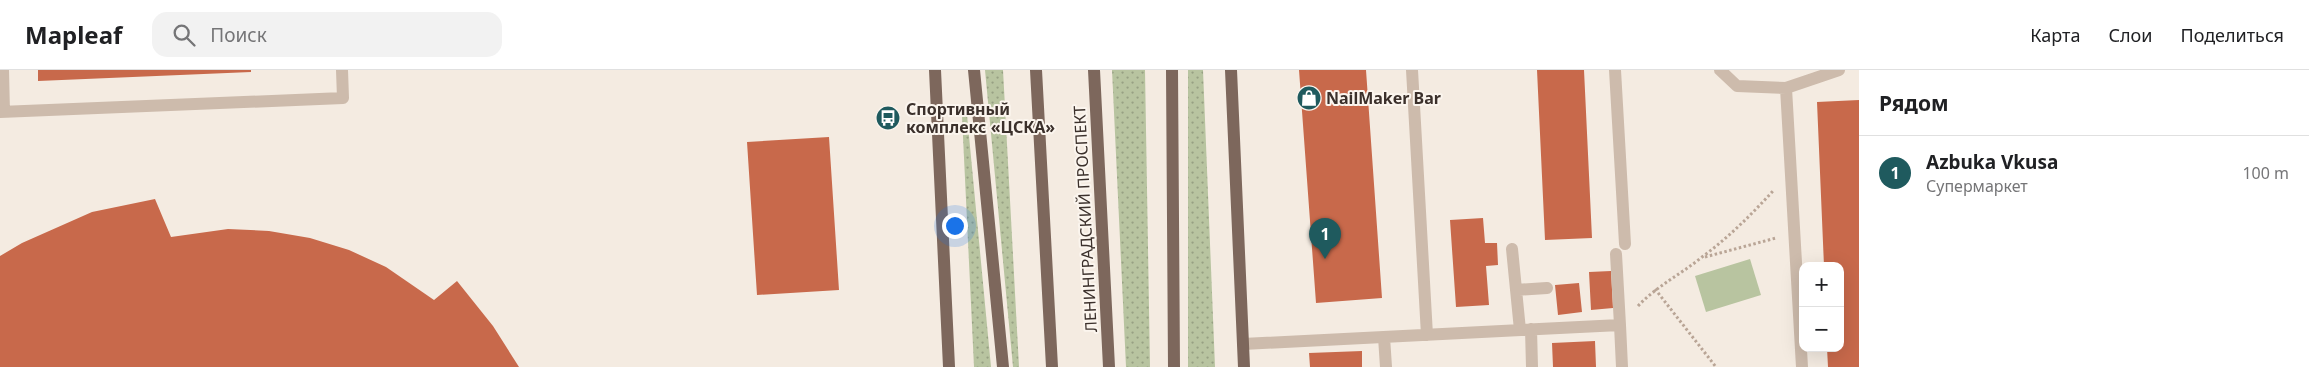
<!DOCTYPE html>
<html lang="ru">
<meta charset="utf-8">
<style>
:root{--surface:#fff;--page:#f2f2f2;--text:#202124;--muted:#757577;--line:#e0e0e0;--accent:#1f5a5e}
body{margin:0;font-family:"Noto Sans",sans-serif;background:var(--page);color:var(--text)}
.controls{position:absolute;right:15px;bottom:15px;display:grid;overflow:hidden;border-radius:10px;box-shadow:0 5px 20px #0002}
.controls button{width:45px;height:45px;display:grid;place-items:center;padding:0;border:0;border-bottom:1px solid var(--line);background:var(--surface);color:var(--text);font:25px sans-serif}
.you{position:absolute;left:954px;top:155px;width:18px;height:18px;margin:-12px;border:4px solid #fff;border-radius:50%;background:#1a73e8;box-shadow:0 0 0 8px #1a73e833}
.badge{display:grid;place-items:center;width:32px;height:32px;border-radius:50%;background:var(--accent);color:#fff;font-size:16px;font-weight:700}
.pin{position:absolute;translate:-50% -41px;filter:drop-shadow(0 1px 2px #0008)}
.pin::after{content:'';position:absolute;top:26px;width:18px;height:15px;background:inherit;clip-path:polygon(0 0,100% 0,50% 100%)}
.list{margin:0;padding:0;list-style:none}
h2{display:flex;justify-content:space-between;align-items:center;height:65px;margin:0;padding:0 20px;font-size:21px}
h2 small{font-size:16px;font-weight:400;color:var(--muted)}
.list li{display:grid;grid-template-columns:32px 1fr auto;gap:15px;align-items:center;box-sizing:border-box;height:75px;padding:0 20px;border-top:1px solid var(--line)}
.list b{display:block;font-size:19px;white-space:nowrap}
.list p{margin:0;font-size:16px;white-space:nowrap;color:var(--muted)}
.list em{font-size:16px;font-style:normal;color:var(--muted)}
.icon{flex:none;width:28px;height:28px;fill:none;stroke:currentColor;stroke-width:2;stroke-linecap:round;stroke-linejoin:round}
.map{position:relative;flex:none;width:1859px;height:297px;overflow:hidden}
header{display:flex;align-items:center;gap:30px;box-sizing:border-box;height:70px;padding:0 25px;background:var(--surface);border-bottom:1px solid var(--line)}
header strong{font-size:24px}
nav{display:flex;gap:28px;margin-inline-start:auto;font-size:18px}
.search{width:350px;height:45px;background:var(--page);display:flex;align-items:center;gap:12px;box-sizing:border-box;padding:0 18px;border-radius:15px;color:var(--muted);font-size:19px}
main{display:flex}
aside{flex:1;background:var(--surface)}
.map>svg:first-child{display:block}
.grass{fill:url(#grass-dots)}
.park{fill:#b8c4a0}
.building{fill:#c8694b}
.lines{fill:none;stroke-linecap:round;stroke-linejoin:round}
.path{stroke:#b9a596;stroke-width:3;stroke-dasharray:2.5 2.5;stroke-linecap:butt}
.minor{stroke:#cdbbac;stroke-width:12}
.major{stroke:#7d675c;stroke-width:12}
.labels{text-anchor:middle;stroke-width:4;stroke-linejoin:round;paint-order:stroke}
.poi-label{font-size:16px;font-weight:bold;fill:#3b302b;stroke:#fbf5ee;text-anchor:start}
.street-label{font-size:16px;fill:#3b302b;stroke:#fbf5ee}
</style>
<header>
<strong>Mapleaf</strong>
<div class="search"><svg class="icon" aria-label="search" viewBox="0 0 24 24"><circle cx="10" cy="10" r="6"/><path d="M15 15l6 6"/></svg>Поиск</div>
<nav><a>Карта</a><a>Слои</a><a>Поделиться</a></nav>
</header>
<main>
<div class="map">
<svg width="1859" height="297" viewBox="0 0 1859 297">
<defs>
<pattern id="grass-dots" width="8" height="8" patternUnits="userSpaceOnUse" patternTransform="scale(1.25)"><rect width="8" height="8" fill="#b8c4a0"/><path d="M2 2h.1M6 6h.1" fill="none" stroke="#97a083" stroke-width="1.8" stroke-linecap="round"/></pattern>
</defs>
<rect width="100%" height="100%" fill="#f4ebe1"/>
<!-- grass -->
<path class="grass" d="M985 0H1003L1019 297H1013Z
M1112 0H1145L1150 297H1126Z
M1188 0H1203L1215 297H1188Z
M967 45 991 297H974L962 46Z"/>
<!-- park -->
<path class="park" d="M1750 189 1761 225 1706 242 1695 206Z"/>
<!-- building -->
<path class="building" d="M38 0H251V2L38 11Z
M1299 0H1366L1382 228 1316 233Z
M1537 0H1584L1592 168 1545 170Z
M1859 30V297H1828L1827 278H1840V196H1824L1817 32Z
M829 67 839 220 757 225 747 72Z
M155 129 171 167 228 159 269 161 310 168 349 180 386 197 434 230 457 211 493 256 519 297H0V186L22 173 92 142Z
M1483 148 1485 173H1497L1498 195 1486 196 1489 235 1456 237 1450 150Z
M1611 201 1613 238 1591 240 1589 202Z
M1579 213 1582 242 1558 245 1555 215Z
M1595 271 1596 297H1553L1552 273Z
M1362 281V297H1310L1309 283Z"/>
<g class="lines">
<!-- path -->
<path class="path" d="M1705 187 1776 168
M1655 219 1716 297
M1638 236C1658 215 1680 205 1702 187 1728 168 1751 145 1773 121"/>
<!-- minor -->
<path class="minor" d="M3 0 4 42
M1412 0 1427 265
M1615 0 1625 174
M1720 0 1737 16 1786 18 1839 0
M1786 18 1802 297
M0 42 343 28 342 0
M1512 179 1520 260
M1616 184 1620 255
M1516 220 1547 218
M1531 259 1532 297
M1384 267 1386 297
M1243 274 1620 255 1622 297"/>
<!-- major -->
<path class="major" d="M935 0 949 297
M974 0 1003 297
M1036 0 1052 297
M1094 0 1109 297
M1172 0 1174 297
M1231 0 1244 297"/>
</g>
<!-- icons -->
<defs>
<symbol id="shop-disc" viewBox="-11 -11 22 22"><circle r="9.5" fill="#1f5a5e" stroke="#fbf5ee"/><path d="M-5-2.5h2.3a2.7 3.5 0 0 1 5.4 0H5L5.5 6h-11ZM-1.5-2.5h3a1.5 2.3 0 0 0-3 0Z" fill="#fff"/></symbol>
<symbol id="bus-disc" viewBox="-11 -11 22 22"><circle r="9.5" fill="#1f5a5e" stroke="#fbf5ee"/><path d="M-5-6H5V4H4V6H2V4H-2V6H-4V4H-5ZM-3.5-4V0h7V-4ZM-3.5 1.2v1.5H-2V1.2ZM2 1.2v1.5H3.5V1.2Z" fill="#fff"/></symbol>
</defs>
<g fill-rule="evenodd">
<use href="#shop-disc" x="1295" y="14" width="28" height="28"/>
<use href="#bus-disc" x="874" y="34" width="28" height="28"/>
</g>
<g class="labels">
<!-- poi labels -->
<g class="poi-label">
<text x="1326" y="34">NailMaker Bar</text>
<text x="906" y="45">Спортивный<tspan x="906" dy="18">комплекс «ЦСКА»</tspan></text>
</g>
<!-- street labels -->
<g class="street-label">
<text transform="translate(1085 149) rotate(-93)" y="6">ЛЕНИНГРАДСКИЙ ПРОСПЕКТ</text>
</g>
</g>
</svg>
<div class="controls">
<button>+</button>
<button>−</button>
</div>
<div class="you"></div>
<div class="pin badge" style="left:1325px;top:189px">1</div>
</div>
<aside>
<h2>Рядом<small></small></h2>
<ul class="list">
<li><span class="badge">1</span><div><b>Azbuka Vkusa</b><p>Супермаркет</p></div><em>100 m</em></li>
</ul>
</aside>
</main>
